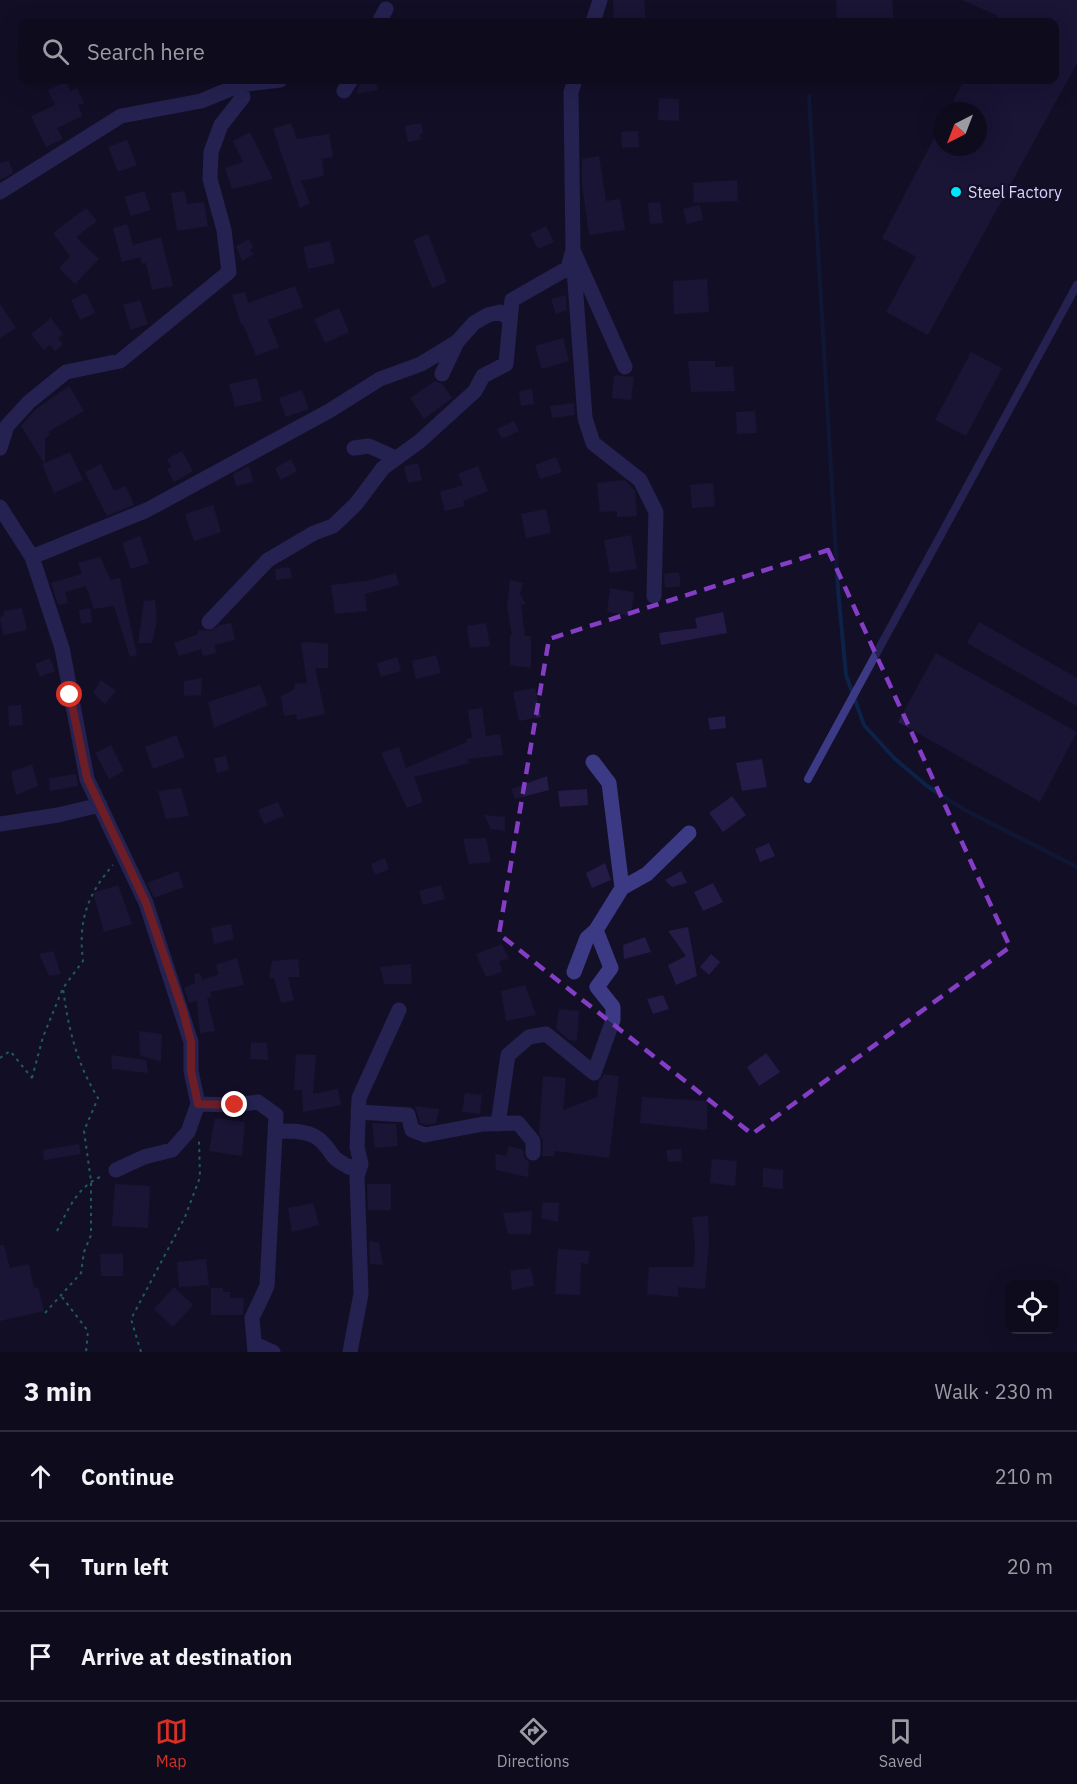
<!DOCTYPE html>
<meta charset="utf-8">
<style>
:root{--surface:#0e0b1c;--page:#1c1929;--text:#f1f3f6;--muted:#9b9ba3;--line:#2e2b3b;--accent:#d93025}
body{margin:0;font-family:"IBM Plex Sans",sans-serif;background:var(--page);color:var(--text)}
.controls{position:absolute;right:18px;bottom:18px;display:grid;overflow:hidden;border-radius:12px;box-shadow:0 6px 24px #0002}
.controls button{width:54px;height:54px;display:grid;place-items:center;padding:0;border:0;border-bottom:2px solid var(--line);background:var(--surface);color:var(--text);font:30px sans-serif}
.compass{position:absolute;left:933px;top:102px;width:54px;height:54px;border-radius:50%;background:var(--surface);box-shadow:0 6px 24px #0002;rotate:222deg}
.stop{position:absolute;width:18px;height:18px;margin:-14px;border:4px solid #d93025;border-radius:50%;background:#fff}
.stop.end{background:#d93025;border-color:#fff;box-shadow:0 2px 6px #0008}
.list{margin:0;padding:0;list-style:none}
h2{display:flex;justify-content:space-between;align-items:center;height:78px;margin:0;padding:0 24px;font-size:26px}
h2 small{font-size:20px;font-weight:400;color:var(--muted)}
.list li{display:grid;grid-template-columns:39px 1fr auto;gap:18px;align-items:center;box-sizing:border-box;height:90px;padding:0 24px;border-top:2px solid var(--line)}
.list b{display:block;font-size:22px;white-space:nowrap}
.list em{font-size:20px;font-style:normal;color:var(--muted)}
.icon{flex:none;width:33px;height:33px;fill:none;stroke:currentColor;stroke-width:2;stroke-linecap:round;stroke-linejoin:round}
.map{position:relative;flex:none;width:1077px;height:1352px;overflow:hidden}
.search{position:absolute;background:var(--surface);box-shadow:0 6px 24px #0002;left:18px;right:18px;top:18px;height:66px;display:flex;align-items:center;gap:15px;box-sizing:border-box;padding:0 21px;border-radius:12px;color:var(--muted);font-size:22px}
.sheet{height:348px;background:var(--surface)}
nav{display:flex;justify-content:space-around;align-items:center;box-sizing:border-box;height:84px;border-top:2px solid var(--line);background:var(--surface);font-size:16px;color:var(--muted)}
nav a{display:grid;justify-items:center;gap:3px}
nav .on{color:var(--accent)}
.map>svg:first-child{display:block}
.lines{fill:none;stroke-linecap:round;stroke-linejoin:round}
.stream{stroke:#0c2248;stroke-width:4}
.building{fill:#241b47}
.path{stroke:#2fb8b0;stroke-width:2;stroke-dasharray:3 4.5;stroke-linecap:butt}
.service{stroke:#3d3a85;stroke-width:8}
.minor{stroke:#3d3a85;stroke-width:15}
.route{stroke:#d93025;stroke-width:8}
.marked{fill:none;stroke:#843dc5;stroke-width:4.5;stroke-dasharray:12 8;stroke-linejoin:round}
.poi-dot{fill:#00e5ff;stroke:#130f26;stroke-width:2}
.labels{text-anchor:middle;stroke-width:4.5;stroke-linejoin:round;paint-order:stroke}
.poi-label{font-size:16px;fill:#d9d4ff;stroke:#130f26;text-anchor:start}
</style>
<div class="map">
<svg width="1077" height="1352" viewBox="0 0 1077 1352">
<rect width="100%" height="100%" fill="#130f26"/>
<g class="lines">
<!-- stream -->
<path class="stream" d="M809 96 838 589 846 675 864 725 894 758 927 786 965 810 1077 867"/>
</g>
<!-- building -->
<path class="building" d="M613 0H644L646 22H614Z
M836 0H892L894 22H837Z
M962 0H1077V63L928 335 886 312 916 257 882 238 942 123V147H978V111H948L964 80H1054V22H994L998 16Z
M361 80H375L378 90 356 94Z
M66 82 70 91 77 88 84 103 78 105 82 116 57 128 63 139 46 147 31 116 55 105 48 90Z
M659 98 679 99V121L658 120Z
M291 123 297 139 329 134 333 157 322 159 324 176 301 181 310 203 300 208 273 129Z
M421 123 423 133 419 135 422 139 408 142 405 126Z
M638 131 639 147 622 148 621 132Z
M250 132 273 179 232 189 225 168 243 162 233 141Z
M127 140 137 165 118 172 108 147Z
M599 156 606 201 620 199 625 230 589 235 582 184V159Z
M9 161 13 173 0 180V163Z
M737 180 738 201 694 203 693 183Z
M144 191 151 210 131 216 124 197Z
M185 191 187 204 204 202 208 226 177 231 171 193Z
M660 202 663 223 650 224 648 203Z
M700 205 703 220 687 224 683 209Z
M86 208 97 221 76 237 99 259 75 284 59 268 70 256 53 233Z
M127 224 133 245 161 237 173 286 152 290 146 263 142 264 140 257 122 262 113 228Z
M546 226 554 242 538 249 530 234Z
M428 234 447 282 432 288 413 240Z
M249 239 253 247 250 251 254 254 242 261 236 246Z
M330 241 335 263 308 269 303 247Z
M707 279 709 312 674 314 673 281Z
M295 286 303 307 268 320 279 347 256 356 243 324H241L232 295 245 292 248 303Z
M86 293 95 313 80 320 71 300Z
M566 295 567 310 556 314 551 299Z
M140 300 148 324 131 330 123 305Z
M0 304 16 328 0 338Z
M339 308 349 332 325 343 314 319Z
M51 318 63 334 58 338 63 344 55 351 50 345 44 350 31 334Z
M563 338 569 361 542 369 535 346Z
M971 352 1002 368 966 436 935 420Z
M688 361H715V367L733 366 735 391 691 392Z
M614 375 634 377 631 400 612 398Z
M257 378 262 401 235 407 229 384Z
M435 381 442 384 452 398 424 419 410 398Z
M69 386 84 411 48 432 50 435 45 438V463L70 452 83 480 54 493 42 464 44 463 21 426 36 409Z
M532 389 534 404 521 406 519 391Z
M302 390 309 409 286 417 279 398Z
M574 403 575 415 552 418 550 406Z
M755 411 757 433 737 434 736 412Z
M514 421 519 431 502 439 497 429Z
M182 451 193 471 174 482 167 469 171 467 167 459Z
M556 457 562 472 540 479 535 465Z
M291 459 297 471 281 480 275 468Z
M418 463 422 480 408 483 404 466Z
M101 464 114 491 126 486 134 505 107 516 85 472Z
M249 466 253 482 236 486 233 474Z
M478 466 488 491 463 501 465 506 445 511 440 492 463 485 458 474Z
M625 480 635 491 637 516 617 517V511L600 512 597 483Z
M713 483 715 506 692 508 690 485Z
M213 505 221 532 194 541 185 514Z
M546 509 551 533 526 538 521 514Z
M631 535 637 569 610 573 604 540Z
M140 536 149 563 131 569 122 543Z
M100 557 111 580 120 578 137 655 130 657 114 606 94 609 86 586 65 592 68 603 58 605 51 583 82 574 78 563Z
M290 567 292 578 276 580 275 569Z
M679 572 681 586 665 588 664 574Z
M396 573 399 585 365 594 367 611 335 614 331 585 366 581Z
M510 580 523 583 520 594 526 604 521 605 525 636H531V668L510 665V635H512L507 606Z
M610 588 634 592 631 616 607 612Z
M155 600 157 619 152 643H138L144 601Z
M22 608 27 630 3 635 0 617 4 616 3 611Z
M90 608 92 622 81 624 79 610Z
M723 612 727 633 661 645 659 633 697 628 695 618Z
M979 622 1077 678V706L967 643Z
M231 623 235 640 215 645 216 653 203 656 201 649 179 656 174 643 198 634 197 630 211 631 219 625Z
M486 623 490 646 470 648 467 626Z
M310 642 328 644V668H315L325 714 297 720 296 714 284 716 281 696 295 689 294 684 307 683 301 643Z
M936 653 1077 732 1040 802 898 722Z
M436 655 441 673 416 679 412 661Z
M397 657 401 671 381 677 377 663Z
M50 658 55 671 40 677 35 664Z
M202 678 201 695 184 696V681Z
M101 680 116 691 105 704 93 693Z
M260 685 268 705 214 728 208 702Z
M535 688 541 717 519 721 513 692Z
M21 705 23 725 9 726 8 706Z
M482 708 486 736 500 734 503 755 467 759 470 763 414 777 423 802 407 808 381 753 399 747 406 768 467 742 466 739 472 738 468 710Z
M725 716 726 728 710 730 708 718Z
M176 735 185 757 153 769 145 747Z
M111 745 124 771 109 779 95 753Z
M226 756 229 770 217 773 214 758Z
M762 759 767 787 742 791 736 763Z
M32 764 38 786 16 795 11 772Z
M76 774 78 786 50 791 49 778Z
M547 776 549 790 515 799 511 789Z
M181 788 189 816 166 819 158 791Z
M587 789 588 805 560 807 558 791Z
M732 796 746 815 723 832 709 813Z
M278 802 284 816 264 824 258 810Z
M484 815 505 817V831L491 829Z
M486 838 491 862 469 864 463 839Z
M769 843 775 856 760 862 755 849Z
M385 858 389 869 375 875 371 864Z
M605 863 611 880 592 888 586 873Z
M178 871 184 887 154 898 147 883Z
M681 871 687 883 672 887 665 880Z
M713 883 723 902 703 911 694 892Z
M118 885 132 924 104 932 93 893Z
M441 885 445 899 423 905 419 891Z
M231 924 234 939 214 944 211 928Z
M688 927 697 976 676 985 668 965 686 956 668 931Z
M645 937 651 952 624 959 623 945Z
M502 944 509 959 499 961 502 972 486 977 476 954Z
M53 951 61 974 49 976 39 954Z
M711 954 720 962 709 975 700 967Z
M237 958 244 985 210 992 212 997 207 998 215 1031 200 1033 197 1001 189 1003 184 988 195 983 194 974 200 973 202 980 219 974 216 965Z
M298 959 300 977H288L294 1000 281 1003 274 978H269L272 961Z
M411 964 412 984H384L380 967Z
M525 985 536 1015 506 1021 501 991Z
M663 995 669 1009 653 1014 647 999Z
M559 1009 579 1011 577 1041 569 1040 556 1029Z
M139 1031 162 1034 161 1062 140 1055Z
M251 1042 267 1043 268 1060 250 1059Z
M766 1053 780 1072 759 1086 747 1067Z
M296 1054 316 1055 313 1094 338 1089 341 1105 303 1112 302 1090H294Z
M111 1055 146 1060 148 1073 112 1069Z
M604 1074 619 1076 609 1158 555 1151 554 1156H542L543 1141 539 1133 543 1076 566 1078 563 1110 597 1097 599 1081Z
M465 1093 482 1095 480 1114 462 1112Z
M642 1097 707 1101V1130L640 1123Z
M415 1106 439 1109 436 1123 426 1125 420 1123Z
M215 1118 245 1122 242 1156 209 1151Z
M372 1123 396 1124 398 1146 375 1148Z
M79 1144 81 1154 44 1160 43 1150Z
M509 1146 523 1150 524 1157 529 1162 528 1177 496 1170 495 1154 506 1156Z
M681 1149 682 1161 668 1162 666 1150Z
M712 1159 737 1161 735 1186 710 1183Z
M763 1168 783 1170V1189L763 1187Z
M115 1184 150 1186 148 1228 112 1226Z
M367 1184H391V1210H368Z
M543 1202 559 1203 558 1222 541 1218Z
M313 1203 319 1225 292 1232 288 1208Z
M532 1211 531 1234H508L503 1213Z
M708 1216 709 1241 705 1289 678 1287V1297L647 1294 649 1267H694L695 1243 692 1217Z
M369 1241 379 1243 383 1265 370 1264Z
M0 1245H4L10 1268 29 1264 34 1288 38 1287 44 1311 0 1321Z
M558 1249 590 1251 588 1264 581 1263 580 1295 555 1294Z
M100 1254H123V1276H101Z
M206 1259 209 1285 179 1287 177 1262Z
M531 1268 534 1286 512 1290 510 1271Z
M174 1287 193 1305 173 1327 154 1309Z
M211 1288H223V1292H230V1298H244L243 1315H211Z"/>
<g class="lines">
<!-- path -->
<path class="path" d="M0 1058 10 1051 32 1078
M32 1078 43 1037 63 988 83 961C78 921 87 895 113 865
M57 1231C69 1208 77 1187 102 1176
M62 1297 88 1331 86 1352
M45 1313 81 1273 84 1252 91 1235V1181L84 1131 98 1098C77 1064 68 1028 63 988
M141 1352 131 1319 185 1217 200 1177 199 1141"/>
<!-- service -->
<path class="service" d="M808 779 1077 285"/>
<!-- minor -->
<path class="minor" d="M379 22 386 9
M593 22 600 0
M575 80 571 92 573 250 625 367
M344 91 351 80
M0 192 121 116 201 101 240 85
M573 255 585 418 593 443 640 480 656 512 654 596
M442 374 457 342
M0 448 7 426 29 402 66 372 120 361 229 272 224 230 210 179 211 152 221 125 243 97 240 85 280 80
M354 448 369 446 396 458
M0 507 32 557
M209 622 268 560 314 533 333 526 356 504 383 468 420 441 475 391 483 376 506 364 512 300 568 268 573 250
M593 762 609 783 622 888
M0 824 58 815 100 805
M574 972 587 938 596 930 622 888 647 874 689 833
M198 1104 235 1105 258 1102 276 1115 267 1286 252 1318 255 1352
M358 1112 408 1115 412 1130 425 1135 483 1124 518 1123 533 1141V1153
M498 1124 508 1055 529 1037 546 1034 594 1073 613 1020V1007L597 987 611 968 596 930
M277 1131C291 1131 312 1130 322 1142 336 1156 328 1156 349 1167L361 1164 357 1147 359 1098 399 1010
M116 1170 144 1157 172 1150 188 1132 198 1104 191 1071V1042L146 903 87 779 62 648 32 557 147 510 329 411 380 379 421 364 457 342 474 323 488 315 500 312 510 319
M255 1344 273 1352
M350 1352 361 1294 357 1176 361 1164"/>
</g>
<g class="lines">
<!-- route -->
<path class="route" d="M70 695 87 778 146 903 183 1011 191 1042V1071L198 1104 235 1105"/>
</g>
<!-- marked area -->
<path d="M0 0H1077V1352H0ZM828 550 1010 947 752 1134 499 934 549 639Z" fill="#130f26" fill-opacity=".55" fill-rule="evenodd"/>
<path class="marked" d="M828 550 1010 947 752 1134 499 934 549 639Z"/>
<!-- markers -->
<circle class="poi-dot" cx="956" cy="192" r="6"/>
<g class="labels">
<!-- poi labels -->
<g class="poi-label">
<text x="968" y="198">Steel Factory</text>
</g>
</g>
</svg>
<div class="controls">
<button><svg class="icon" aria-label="locate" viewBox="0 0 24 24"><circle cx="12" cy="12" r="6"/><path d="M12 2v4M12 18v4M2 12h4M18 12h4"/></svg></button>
</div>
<svg class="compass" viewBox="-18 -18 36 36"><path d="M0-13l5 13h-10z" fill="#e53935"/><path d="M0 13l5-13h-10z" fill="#9b9ba3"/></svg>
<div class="stop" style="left:70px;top:695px"></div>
<div class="stop end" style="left:235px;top:1105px"></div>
<div class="search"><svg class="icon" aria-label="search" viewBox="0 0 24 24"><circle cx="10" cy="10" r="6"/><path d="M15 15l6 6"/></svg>Search here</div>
</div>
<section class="sheet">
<h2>3 min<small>Walk · 230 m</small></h2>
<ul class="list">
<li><svg class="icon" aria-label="ahead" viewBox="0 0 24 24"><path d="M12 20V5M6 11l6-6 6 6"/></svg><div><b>Continue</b></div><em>210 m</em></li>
<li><svg class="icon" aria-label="left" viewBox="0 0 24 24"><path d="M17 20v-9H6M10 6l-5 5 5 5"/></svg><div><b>Turn left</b></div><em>20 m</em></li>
<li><svg class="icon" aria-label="arrive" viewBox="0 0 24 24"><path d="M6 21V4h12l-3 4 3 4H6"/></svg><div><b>Arrive at destination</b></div></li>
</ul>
</section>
<nav>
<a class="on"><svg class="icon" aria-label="map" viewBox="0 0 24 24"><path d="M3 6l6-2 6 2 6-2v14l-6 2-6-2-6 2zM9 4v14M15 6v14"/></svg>Map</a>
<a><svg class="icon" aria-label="directions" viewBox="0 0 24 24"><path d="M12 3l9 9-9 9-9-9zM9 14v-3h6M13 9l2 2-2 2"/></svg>Directions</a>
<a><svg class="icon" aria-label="saved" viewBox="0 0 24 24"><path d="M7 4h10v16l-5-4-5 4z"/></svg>Saved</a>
</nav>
